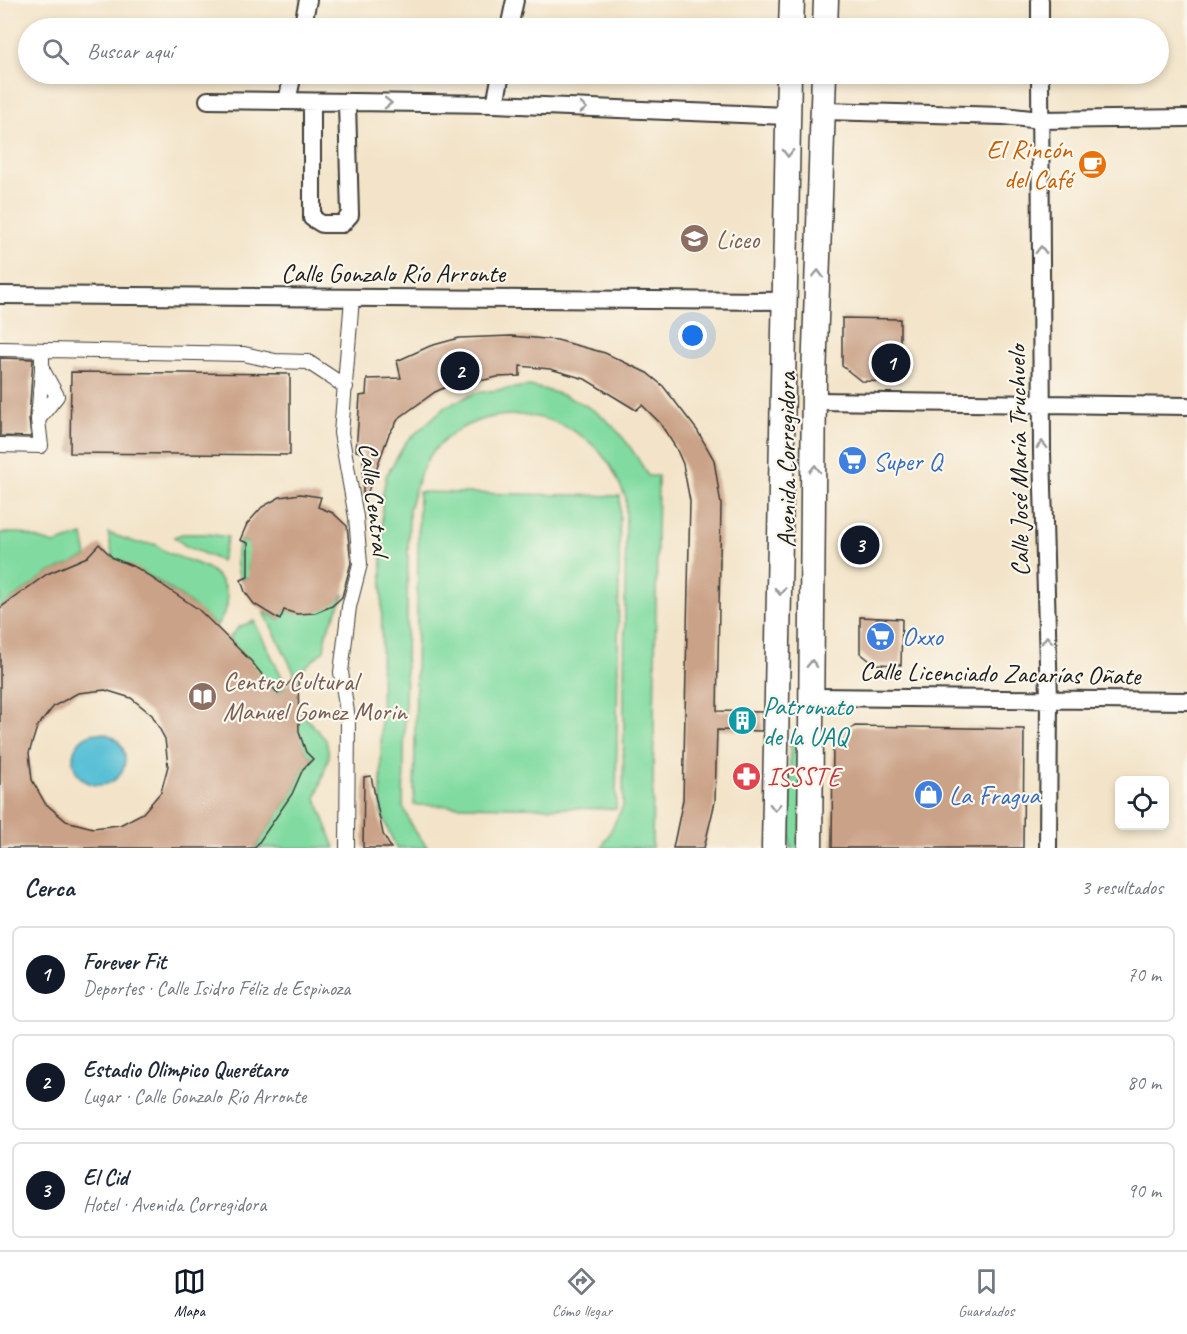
<!DOCTYPE html>
<html lang="es">
<meta charset="utf-8">
<style>
:root{--surface:#fff;--page:#f2f2f3;--text:#1f2937;--muted:#747a83;--line:#e0e1e3;--accent:#111827}
body{margin:0;font-family:Caveat,sans-serif;background:var(--page);color:var(--text)}
.controls{position:absolute;right:18px;bottom:18px;display:grid;overflow:hidden;border-radius:9px;box-shadow:0 3px 9px #0003}
.controls button{width:54px;height:54px;display:grid;place-items:center;padding:0;border:0;border-bottom:2px solid var(--line);background:var(--surface);color:var(--text);font:30px sans-serif}
.you{position:absolute;left:693px;top:336px;width:21px;height:21px;margin:-15px;border:4px solid #fff;border-radius:50%;background:#1a73e8;box-shadow:0 0 0 9px #1a73e833}
.badge{display:grid;place-items:center;width:39px;height:39px;border-radius:50%;background:var(--accent);color:#fff;font-size:20px;font-weight:700}
.pin{position:absolute;translate:-50% -50%;border:3px solid #fff;box-shadow:0 2px 6px #0006}
.list{margin:0;padding:0;list-style:none}
h2{display:flex;justify-content:space-between;align-items:center;height:78px;margin:0;padding:0 24px;font-size:26px}
h2 small{font-size:20px;font-weight:400;color:var(--muted)}
.list li{display:grid;grid-template-columns:39px 1fr auto;gap:18px;align-items:center;box-sizing:border-box;height:96px;margin:0 12px 12px;padding:0 12px;border:2px solid var(--line);border-radius:9px}
.list b{display:block;font-size:22px;white-space:nowrap}
.list p{margin:0;font-size:20px;white-space:nowrap;color:var(--muted)}
.list em{font-size:20px;font-style:normal;color:var(--muted)}
.icon{flex:none;width:33px;height:33px;fill:none;stroke:currentColor;stroke-width:2;stroke-linecap:round;stroke-linejoin:round}
.map{position:relative;flex:none;width:1187px;height:848px;overflow:hidden}
.search{position:absolute;background:var(--surface);box-shadow:0 3px 9px #0003;left:18px;right:18px;top:18px;height:66px;display:flex;align-items:center;gap:15px;box-sizing:border-box;padding:0 21px;border-radius:33px;color:var(--muted);font-size:22px}
.sheet{height:402px;background:var(--surface)}
nav{display:flex;justify-content:space-around;align-items:center;box-sizing:border-box;height:84px;border-top:2px solid var(--line);background:var(--surface);font-size:16px;color:var(--muted)}
nav a{display:grid;justify-items:center;gap:3px}
nav .on{color:var(--accent)}
.map>svg:first-child{display:block}
.green{fill:#81dba0;stroke:#4e7c5e;stroke-width:1.5}
.water{fill:#59c0d6;stroke:#3a6e79;stroke-width:1.5}
.building{fill:#caa287;fill-rule:evenodd}
.lines{fill:none;stroke-linecap:round;stroke-linejoin:round}
.pedestrian-casing{stroke:#3c3a36;stroke-width:16}
.minor-casing{stroke:#3c3a36;stroke-width:20}
.secondary-casing{stroke:#3c3a36;stroke-width:27}
.pedestrian{stroke:#fff;stroke-width:14}
.minor{stroke:#fff;stroke-width:16}
.secondary{stroke:#fff;stroke-width:24}
.oneway{stroke:#999}
.labels{text-anchor:middle;stroke-width:4.5;stroke-linejoin:round;paint-order:stroke}
.food-label{font-size:26px;fill:#c56008;stroke:#fbf7ec;text-anchor:end}
.education-label{font-size:26px;fill:#785e54;stroke:#fbf7ec;text-anchor:start}
.street-label{font-size:26px;fill:#1c1c1c;stroke:#fbf7ec}
.shop-label{font-size:26px;fill:#366cbe;stroke:#fbf7ec;text-anchor:start}
.culture-label{font-size:26px;fill:#0d838f;stroke:#fbf7ec;text-anchor:start}
.health-label{font-size:26px;fill:#be3a42;stroke:#fbf7ec;text-anchor:start}
</style>
<div class="map">
<svg width="1187" height="848" viewBox="0 0 1187 848">
<rect width="100%" height="100%" fill="#fbf7ec"/>
<filter id="ink" filterUnits="userSpaceOnUse"><feTurbulence type="fractalNoise" baseFrequency=".0167" numOctaves="2"/><feDisplacementMap in="SourceGraphic" scale="12" xChannelSelector="R" yChannelSelector="G"/><feConvolveMatrix kernelMatrix="1 2 1 2 8 2 1 2 1" color-interpolation-filters="sRGB"/></filter>
<filter id="wash" filterUnits="userSpaceOnUse"><feTurbulence type="fractalNoise" baseFrequency=".008" numOctaves="4" result="noise"/><feDisplacementMap in="SourceGraphic" scale="24" xChannelSelector="R" yChannelSelector="G"/><feGaussianBlur stdDeviation="1.35" result="paint"/><feColorMatrix in="noise" values="0 0 0 0 0 0 0 0 0 0 0 0 0 0 0 0 0 1.4 0 .05"/><feComposite in="paint" operator="in"/></filter>
<g filter="url(#wash)">
<rect width="100%" height="100%" fill="#f3e4c9"/>
<!-- green -->
<path class="green" d="M529 386C591 399 618 421 648 476H658L652 848H602L623 806 626 498C620 486 615 471 607 461 568 407 483 398 437 447 421 463 416 488 409 509L403 806 412 827 428 848H396L381 812 382 499 386 476 406 442 445 407 475 393Z
M419 492 620 496 616 809 414 805Z
M0 533H21L54 544 83 535 87 557 47 574 0 608Z
M108 533 137 543 155 544C179 566 218 556 227 596 229 606 223 618 216 626 186 598 152 574 113 558Z
M182 534H208L228 537 221 561 186 546 174 537Z
M240 540 250 544 248 568 250 576 241 580C235 566 235 554 240 540Z
M345 594 326 633 324 650 296 676 264 612 280 620 284 610C308 617 326 611 345 594Z
M254 621 284 681 285 687 277 694 229 638 239 627Z
M295 705 326 740 329 756 316 798 335 848H255L292 794 303 769 313 759 306 752 288 712Z
M790 739 802 742 801 848H790Z"/>
<!-- water -->
<path class="water" d="M73 759a26 26 0 1 1 52 0a26 26 0 1 1-52 0Z"/>
<g id="blocks">
<!-- building -->
<path class="building" d="M842 318 900 319V382L861 381 842 366Z
M511 336 557 340 605 353 647 373 663 386 697 430 714 460 721 505 717 711 762 712V731L717 730 715 802 704 848H673L683 800 690 501 683 464 676 448 660 423 642 405 636 410 585 379 550 369 520 366V376L497 377 472 383 468 377 435 392 399 418 389 434 366 497H363V453L356 451 360 396 366 395 367 379 401 378 397 361 430 346 459 338Z
M0 358 33 359 29 419 31 437 0 436Z
M71 372 290 374V455L70 453Z
M300 494 321 497 318 507 333 513 347 526 351 563 342 597 332 606 315 613 297 614 284 610 280 620 254 604 245 592 241 580 248 577V543L240 540 247 524 262 507 280 497Z
M99 544 113 558 137 568 198 609 251 661 278 694 298 674 299 732 306 752 313 759 303 769 292 794 255 848H0V608L47 574 87 557ZM105 690 131 698 152 715 165 739 168 766 161 792 143 813 120 825 93 828 66 821 45 803 32 780 29 753 37 727 54 706 78 693Z
M860 617 902 619 901 665 874 664 860 653Z
M855 726 1024 729 1023 848H832L833 742Z
M371 776 383 834 391 848H363L364 777Z"/>
</g>
</g>
<g filter="url(#ink)">
<use href="#blocks" fill-opacity="0" stroke="#3c3a36" stroke-width="1.5"/>
<g class="lines">
<defs>
<path id="pedestrian" d="M0 349 244 354 275 361 308 362 346 387
M38 420 42 369
M0 445 41 446 38 420 57 396 42 369V350
M347 848 348 719 341 672 349 607 360 564 356 517 341 433 352 298"/>
<path id="minor" d="M1040 0V28
M302 28 308 0
M509 28 515 0
M1040 74 1042 452 1049 699 1048 848
M208 100 495 104 788 116
M287 101 293 74
M312 103V218L322 224H342L350 215 347 103
M495 104 501 74
M824 111 1004 116 1040 120 1187 118
M0 295 786 301
M815 401 1187 406
M813 697 1187 701"/>
<path id="secondary" d="M791 28 792 0
M825 28 826 0
M774 848 789 74
M810 848 814 379 824 74"/>
</defs>
<!-- pedestrian casing -->
<use href="#pedestrian" class="pedestrian-casing"/>
<!-- minor casing -->
<use href="#minor" class="minor-casing"/>
<!-- secondary casing -->
<use href="#secondary" class="secondary-casing"/>
<!-- pedestrian -->
<use href="#pedestrian" class="pedestrian"/>
<!-- minor -->
<use href="#minor" class="minor"/>
<!-- secondary -->
<use href="#secondary" class="secondary"/>
</g>
<!-- one-way arrows -->
<defs><path id="oneway-chevron" d="M-2-3.5L2.5 0L-2 3.5" fill="none" stroke-width="1.6" stroke-linecap="round" stroke-linejoin="round" transform="scale(1.5)"/></defs>
<g class="oneway">
<use href="#oneway-chevron" transform="translate(388 103) rotate(1)"/>
<use href="#oneway-chevron" transform="translate(583 108) rotate(2)"/>
<use href="#oneway-chevron" transform="translate(788 153) rotate(91)"/>
<use href="#oneway-chevron" transform="translate(1041 250) rotate(-90)"/>
<use href="#oneway-chevron" transform="translate(818 274) rotate(-88)"/>
<use href="#oneway-chevron" transform="translate(1042 445) rotate(-91)"/>
<use href="#oneway-chevron" transform="translate(815 469) rotate(-89)"/>
<use href="#oneway-chevron" transform="translate(780 591) rotate(91)"/>
<use href="#oneway-chevron" transform="translate(1047 640) rotate(-92)"/>
<use href="#oneway-chevron" transform="translate(812 664) rotate(-89)"/>
<use href="#oneway-chevron" transform="translate(775 807) rotate(91)"/>
</g>
</g>
<!-- icons -->
<defs>
<symbol id="cafe-disc" viewBox="-11 -11 22 22"><circle r="9.5" fill="#e8710a" stroke="#fbf7ec"/><path d="M-5.5-4.5H6V0H3Q3 3.5 0 3.5H-2.5Q-5.5 3.5-5.5 0ZM3-3.2v2h1.7v-2ZM-6 4.5H4V6H-6Z" fill="#fff"/></symbol>
<symbol id="school-disc" viewBox="-11 -11 22 22"><circle r="9.5" fill="#8d6e63" stroke="#fbf7ec"/><path d="M0-5L7-2L0 1L-7-2ZM-4 1L0 2.5L4 1V4Q0 6-4 4Z" fill="#fff"/></symbol>
<symbol id="supermarket-disc" viewBox="-11 -11 22 22"><circle r="9.5" fill="#3f7fe0" stroke="#fbf7ec"/><path d="M-6-5.5h2.5l.6 2H6L4.5 2H-2.5L-4.4-4H-6ZM-1.5 3.2a1.3 1.3 0 1 0 .1 0ZM3 3.2a1.3 1.3 0 1 0 .1 0Z" fill="#fff"/></symbol>
<symbol id="library-disc" viewBox="-11 -11 22 22"><circle r="9.5" fill="#8d6e63" stroke="#fbf7ec"/><path d="M-6-4Q-3-5.5-.7-3.5V5Q-3 3-6 4ZM6-4Q3-5.5 .7-3.5V5Q3 3 6 4Z" fill="#fff"/></symbol>
<symbol id="building-disc" viewBox="-11 -11 22 22"><circle r="9.5" fill="#0f9aa8" stroke="#fbf7ec"/><path d="M-4-6H4V6H1V3H-1V6H-4ZM-2.5-4.3h1.7v1.8h-1.7ZM.8-4.3h1.7v1.8H.8ZM-2.5-1h1.7V.8h-1.7ZM.8-1h1.7V.8H.8Z" fill="#fff"/></symbol>
<symbol id="pharmacy-disc" viewBox="-11 -11 22 22"><circle r="9.5" fill="#e0444e" stroke="#fbf7ec"/><path d="M-2-6h4v4h4v4h-4v4h-4v-4h-4v-4h4Z" fill="#fff"/></symbol>
<symbol id="shop-disc" viewBox="-11 -11 22 22"><circle r="9.5" fill="#3f7fe0" stroke="#fbf7ec"/><path d="M-5-2.5h2.3a2.7 3.5 0 0 1 5.4 0H5L5.5 6h-11ZM-1.5-2.5h3a1.5 2.3 0 0 0-3 0Z" fill="#fff"/></symbol>
</defs>
<g fill-rule="evenodd">
<use href="#cafe-disc" x="1076" y="148" width="33" height="33"/>
<use href="#school-disc" x="678" y="222" width="33" height="33"/>
<use href="#supermarket-disc" x="836" y="444" width="33" height="33"/>
<use href="#supermarket-disc" x="864" y="620" width="33" height="33"/>
<use href="#library-disc" x="186" y="680" width="33" height="33"/>
<use href="#building-disc" x="726" y="704" width="33" height="33"/>
<use href="#pharmacy-disc" x="730" y="760" width="33" height="33"/>
<use href="#shop-disc" x="912" y="778" width="33" height="33"/>
</g>
<g class="labels">
<!-- food labels -->
<g class="food-label">
<text x="1072" y="158">El Rincón<tspan x="1072" dy="30">del Café</tspan></text>
</g>
<!-- education labels -->
<g class="education-label">
<text x="716" y="248">Liceo</text>
<text x="223" y="690">Centro Cultural<tspan x="223" dy="30">Manuel Gomez Morin</tspan></text>
</g>
<!-- street labels -->
<g class="street-label">
<text x="393" y="282">Calle Gonzalo Río Arronte</text>
<text transform="translate(786 460) rotate(-90)" y="9">Avenida Corregidora</text>
<text transform="translate(1018 461) rotate(-91)" y="9">Calle José María Truchuelo</text>
<text transform="translate(375 499) rotate(83)" y="9">Calle Central</text>
<text transform="translate(1000 673) rotate(1)" y="9">Calle Licenciado Zacarías Oñate</text>
</g>
<!-- shop labels -->
<g class="shop-label">
<text x="873" y="470">Super Q</text>
<text x="902" y="645">Oxxo</text>
<text x="949" y="804">La Fragua</text>
</g>
<!-- culture labels -->
<g class="culture-label">
<text x="763" y="715">Patronato<tspan x="763" dy="30">de la UAQ</tspan></text>
</g>
<!-- health labels -->
<g class="health-label">
<text x="767" y="785">ISSSTE</text>
</g>
</g>
</svg>
<div class="controls">
<button><svg class="icon" aria-label="locate" viewBox="0 0 24 24"><circle cx="12" cy="12" r="6"/><path d="M12 2v4M12 18v4M2 12h4M18 12h4"/></svg></button>
</div>
<div class="you"></div>
<div class="pin badge" style="left:891px;top:363px">1</div>
<div class="pin badge" style="left:460px;top:371px">2</div>
<div class="pin badge" style="left:860px;top:545px">3</div>
<div class="search"><svg class="icon" aria-label="search" viewBox="0 0 24 24"><circle cx="10" cy="10" r="6"/><path d="M15 15l6 6"/></svg>Buscar aquí</div>
</div>
<section class="sheet">
<h2>Cerca<small>3 resultados</small></h2>
<ul class="list">
<li><span class="badge">1</span><div><b>Forever Fit</b><p>Deportes · Calle Isidro Féliz de Espinoza</p></div><em>70 m</em></li>
<li><span class="badge">2</span><div><b>Estadio Olimpico Querétaro</b><p>Lugar · Calle Gonzalo Río Arronte</p></div><em>80 m</em></li>
<li><span class="badge">3</span><div><b>El Cid</b><p>Hotel · Avenida Corregidora</p></div><em>90 m</em></li>
</ul>
</section>
<nav>
<a class="on"><svg class="icon" aria-label="map" viewBox="0 0 24 24"><path d="M3 6l6-2 6 2 6-2v14l-6 2-6-2-6 2zM9 4v14M15 6v14"/></svg>Mapa</a>
<a><svg class="icon" aria-label="directions" viewBox="0 0 24 24"><path d="M12 3l9 9-9 9-9-9zM9 14v-3h6M13 9l2 2-2 2"/></svg>Cómo llegar</a>
<a><svg class="icon" aria-label="saved" viewBox="0 0 24 24"><path d="M7 4h10v16l-5-4-5 4z"/></svg>Guardados</a>
</nav>
